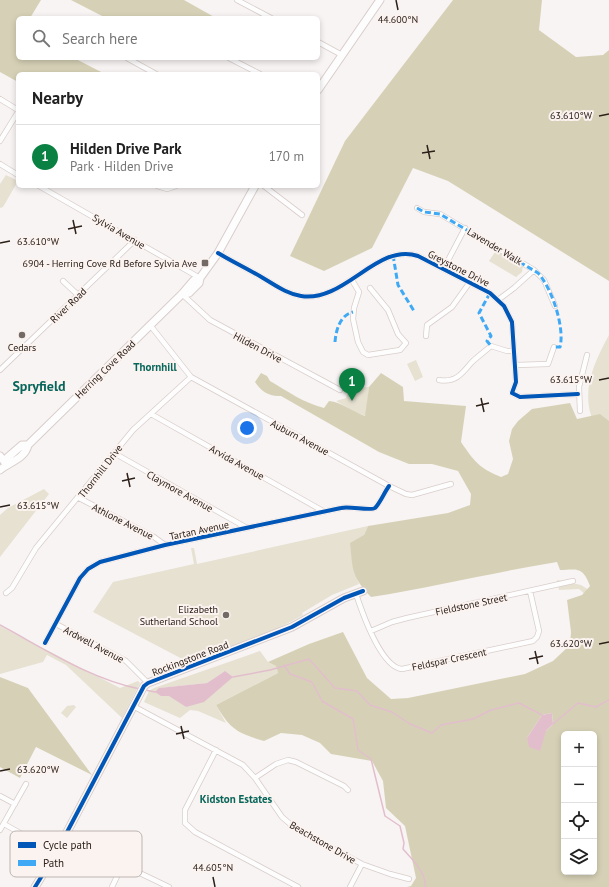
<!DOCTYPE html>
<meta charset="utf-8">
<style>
:root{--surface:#fff;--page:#f2f2f2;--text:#222;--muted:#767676;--line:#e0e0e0;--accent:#0b8043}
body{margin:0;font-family:"PT Sans",sans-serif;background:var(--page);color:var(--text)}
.controls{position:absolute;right:12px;bottom:12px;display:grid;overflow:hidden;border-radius:6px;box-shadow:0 2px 6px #0003}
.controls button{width:36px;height:36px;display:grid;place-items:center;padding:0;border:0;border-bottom:1px solid var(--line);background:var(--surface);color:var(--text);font:20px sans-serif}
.you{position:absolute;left:247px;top:428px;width:14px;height:14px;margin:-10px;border:3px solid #fff;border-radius:50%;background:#1a73e8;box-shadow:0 0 0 6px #1a73e833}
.badge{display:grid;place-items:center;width:26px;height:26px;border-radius:50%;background:var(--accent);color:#fff;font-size:13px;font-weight:700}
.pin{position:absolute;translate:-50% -33px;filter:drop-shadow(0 1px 2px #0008)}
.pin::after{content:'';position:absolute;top:21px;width:14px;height:12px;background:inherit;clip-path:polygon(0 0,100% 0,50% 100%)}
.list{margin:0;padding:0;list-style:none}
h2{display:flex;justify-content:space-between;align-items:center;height:52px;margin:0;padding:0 16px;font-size:17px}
h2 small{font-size:13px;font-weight:400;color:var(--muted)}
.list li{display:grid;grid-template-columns:26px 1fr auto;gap:12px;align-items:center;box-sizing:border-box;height:64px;padding:0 16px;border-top:1px solid var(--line)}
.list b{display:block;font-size:15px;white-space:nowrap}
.list p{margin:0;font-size:13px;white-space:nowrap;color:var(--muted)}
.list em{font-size:13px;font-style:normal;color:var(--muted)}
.icon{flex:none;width:22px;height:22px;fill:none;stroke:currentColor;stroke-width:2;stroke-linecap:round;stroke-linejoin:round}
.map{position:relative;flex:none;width:609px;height:887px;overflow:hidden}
.search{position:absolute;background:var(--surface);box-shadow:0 2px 6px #0003;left:16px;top:16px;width:304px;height:44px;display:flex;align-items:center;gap:10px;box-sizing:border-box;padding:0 14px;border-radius:6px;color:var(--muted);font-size:15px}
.panel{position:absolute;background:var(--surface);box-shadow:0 2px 6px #0003;left:16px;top:72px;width:304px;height:116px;border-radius:6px}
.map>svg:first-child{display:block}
.green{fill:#e6e1d1;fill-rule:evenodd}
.forest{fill:#d6d1b6;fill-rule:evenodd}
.water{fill:#e2becd}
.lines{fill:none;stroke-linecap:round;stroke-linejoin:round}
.stream{stroke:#e2becd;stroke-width:1.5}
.street-casing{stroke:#d8cecb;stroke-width:6}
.secondary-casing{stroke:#d8cecb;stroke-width:9}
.street{stroke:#fefdfd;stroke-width:4.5}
.secondary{stroke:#fefdfd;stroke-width:7}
.quiet{stroke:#3fa9f5;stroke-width:3;stroke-dasharray:6 3;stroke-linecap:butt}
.cycleway-casing{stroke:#fbf3f0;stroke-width:6}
.cycleway{stroke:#0057b8;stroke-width:4}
.ticks{fill:none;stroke:#2d2019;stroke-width:1.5}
.poi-dot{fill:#746a65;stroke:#fbf3f0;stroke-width:1.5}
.labels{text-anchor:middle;stroke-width:4;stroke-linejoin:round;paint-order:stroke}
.street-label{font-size:10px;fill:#2d2019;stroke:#fbf3f0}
.poi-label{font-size:10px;fill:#2d2019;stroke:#fbf3f0;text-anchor:end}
.neighbourhood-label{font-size:11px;font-weight:bold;fill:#07665b;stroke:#fbf3f0}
.district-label{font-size:14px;font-weight:bold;fill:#07665b;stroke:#fbf3f0}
.key{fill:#fbf3f0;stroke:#bdb4b0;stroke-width:1}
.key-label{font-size:11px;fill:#2d2019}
.ticks-label{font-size:10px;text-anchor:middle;fill:#2d2019;stroke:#fbf3f0;stroke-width:4;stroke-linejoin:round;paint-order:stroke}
</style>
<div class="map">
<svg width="609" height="887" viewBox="0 0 609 887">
<rect width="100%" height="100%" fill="#f8f4f3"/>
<!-- green -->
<path class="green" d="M6 175 18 181 3 207 0 208V184Z
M497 249 523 265 522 272 516 277 489 261Z
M609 335V459C603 445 595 430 591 415 582 387 596 359 609 335Z
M416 360 423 377 415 381 407 364Z
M369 387 366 416 357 413 336 401 346 398 349 389Z
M44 489 49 494 0 557V515L8 508Z
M368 526 364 535 354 571 359 584 332 595 302 613 303 615C267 636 225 648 188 662L93 612 113 582 194 564 191 548H194L197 564Z
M557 580 581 585 597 595H586L579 589 559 590Z
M0 626 120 688 138 681 140 683 122 718 66 665 47 655 43 662 0 674Z
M260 651 268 662 276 666 278 673 216 705 226 723 198 711 190 710 180 718 144 702 149 691 154 688ZM225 671 186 707 160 688 207 683Z
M74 705 76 707 67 718 61 713 67 706Z"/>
<!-- forest -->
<path class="forest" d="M0 0H41L30 18H18V58H74L105 74H18V82L0 72Z
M71 0H184L216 18H106Z
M453 0H542L539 30 576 57 603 55 609 50V281L448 181 413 168 372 248 324 271 290 256 345 141Z
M261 373 267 376 270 381C287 391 304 403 324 408L329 401C342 402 353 412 365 416L369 387 381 373 403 387 404 401 466 406 461 442C474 461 479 468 501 477L508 474 513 459 509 441 512 429 518 421 532 409 570 403 577 419 600 414 609 421V887H407L411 886 416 878 405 826 386 808 383 781 372 761 331 754 320 743 302 735 281 733 264 741C237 733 230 729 216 705L278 673 276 666 268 662 309 644 343 632 367 678 391 699 408 698 525 674 553 661 570 645 571 632 567 600 582 595 590 586C583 567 578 569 560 570L557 562C495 572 434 587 371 597 351 576 353 570 350 543L364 535 368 526 448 513 470 505 471 494 458 471 432 464H409L379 452 281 396C269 397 261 391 255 382ZM552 713 553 724 546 731 527 738 542 715ZM564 734H594V872H564Z
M0 677 28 688 92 775 36 747 20 778 0 767Z"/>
<!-- water -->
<path class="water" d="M225 671 233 677 204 702 186 707 169 696H161L155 692 159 688 207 683Z
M552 713 553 724 546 731 540 751 529 747 527 738 542 715Z"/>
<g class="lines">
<!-- stream -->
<path class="stream" d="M0 625C45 649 90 679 140 689
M284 665 290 674 312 682 322 701 353 719 358 750 371 759 385 816 400 826 404 843 403 849C411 858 427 873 425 887
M233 677 270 670 309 659 335 688 357 691 370 705 392 712 410 724 432 733 441 725 473 719 491 710 519 703 542 715
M145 690 155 692
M553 724 578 703 596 707 609 700"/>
<defs>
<path id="street" d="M237 0 271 18
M318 42 342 55
M127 58 156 74
M229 58 260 74
M0 99 18 110
M0 141 18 112
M0 164 18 175
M39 186 200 278
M157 186 167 189 176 186
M264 186 302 215
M417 208 424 212 440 214 534 270 544 280 555 306
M218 253C233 262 248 269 263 278 275 285 287 294 301 296 345 303 377 242 418 256L490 293 504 306 512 322 516 382 512 393 520 397 578 394
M444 268 465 228
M352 280 359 292 354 308 353 319 358 342 363 352 368 355 400 350 406 343 398 334 388 310 370 288
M63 281 78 295
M182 294 210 320 340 390
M498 300 514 288 534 270
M150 325 191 377 389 486 406 494 412 495 451 484
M426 336 427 325 452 307 470 282
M516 365 548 364 554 347
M0 370 135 240
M439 380C455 383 462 374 471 363 477 357 484 352 491 346L507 351H514
M580 411 579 387 587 355
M151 414 323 511
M114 453 247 528
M79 498 154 537 165 545
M6 593 12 588 36 548 133 430 191 377
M356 594C362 612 381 667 402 669L533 641 537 637 539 631 530 591
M56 624 126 661 148 683
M371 631 392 622 407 618 573 581
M45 643 80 578 88 569 100 562 165 545 341 508C349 506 371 511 375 508 380 503 384 493 389 486
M133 706 243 765 255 778 282 817 296 829 362 864 390 874 409 879
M216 750 185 810V823L195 832 298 887
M255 778 276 764 288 760 296 762 344 786 348 790
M0 796 15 804
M4 824 56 853
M0 830 26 784
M112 887 121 868 125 866 169 887
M350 887 362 864"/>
<path id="secondary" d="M318 90 380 0
M182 294 189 293 199 283 200 278 218 253 255 186
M0 456 6 464
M6 464 7 458 22 445H28
M0 470C9 462 25 459 28 445L182 294 194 280 200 278
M35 887 56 853 144 686 148 683 292 627 344 598 363 591"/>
</defs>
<!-- street casing -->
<use href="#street" class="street-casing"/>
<!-- secondary casing -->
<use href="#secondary" class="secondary-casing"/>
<!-- street -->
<use href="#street" class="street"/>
<!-- secondary -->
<use href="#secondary" class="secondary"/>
<!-- quiet -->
<path class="quiet" d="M417 208 424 212 440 214 538 273C552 288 565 328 560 347H554
M393 255 398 285 414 311
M490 293 479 313 491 336 487 341 491 346
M335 342C336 330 340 315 353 312"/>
<defs>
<path id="cycleway" d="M218 253C233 262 248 269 263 278 275 285 287 294 301 296 345 303 377 242 418 256L490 293 504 306 512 322 516 382 512 393 520 397 578 394
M45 643 80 578 88 569 100 562 165 545 341 508C349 506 371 511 375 508 380 503 384 493 389 486
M35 887 56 853 144 686 148 683 292 627 344 598 363 591"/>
</defs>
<!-- cycleway casing -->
<use href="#cycleway" class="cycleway-casing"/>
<!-- cycleway -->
<use href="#cycleway" class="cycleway"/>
</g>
<!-- ticks -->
<path class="ticks" d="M396 0 398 10M599 116 609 114M427 145 430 159M422 153 435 151M73 220 76 234M68 229 82 226M0 243 10 241M599 380 609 378M481 398 484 412M476 406 489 403M127 473 130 487M122 481 135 478M0 507 10 505M599 644 609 642M535 651 538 664M529 659 543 656M181 726 184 739M176 734 189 731M0 771 10 769M213 877 215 887"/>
<!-- markers -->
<g class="poi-dot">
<rect x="201" y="259" width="8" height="8" rx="2"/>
<circle cx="22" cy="335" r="4"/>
<circle cx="226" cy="615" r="4"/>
</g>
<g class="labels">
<!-- street labels -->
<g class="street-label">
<text transform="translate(119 231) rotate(30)" y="4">Sylvia Avenue</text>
<text transform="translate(495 246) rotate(31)" y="4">Lavender Walk</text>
<text transform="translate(459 268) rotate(27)" y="4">Greystone Drive</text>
<text transform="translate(68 305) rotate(-44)" y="4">River Road</text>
<text transform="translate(258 347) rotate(28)" y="4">Hilden Drive</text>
<text transform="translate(105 369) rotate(-44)" y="4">Herring Cove Road</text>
<text transform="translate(300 437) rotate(28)" y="4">Auburn Avenue</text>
<text transform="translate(237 462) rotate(29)" y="4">Arvida Avenue</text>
<text transform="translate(100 471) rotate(-52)" y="4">Thornhill Drive</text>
<text transform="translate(180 491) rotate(29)" y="4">Claymore Avenue</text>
<text transform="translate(123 521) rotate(27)" y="4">Athlone Avenue</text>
<text transform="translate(199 530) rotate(-12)" y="4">Tartan Avenue</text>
<text transform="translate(471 604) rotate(-12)" y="4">Fieldstone Street</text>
<text transform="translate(94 644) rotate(28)" y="4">Ardwell Avenue</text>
<text transform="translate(190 658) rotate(-21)" y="4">Rockingstone Road</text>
<text transform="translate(449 659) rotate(-12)" y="4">Feldspar Crescent</text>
<text transform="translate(323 842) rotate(30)" y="4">Beachstone Drive</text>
</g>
<!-- poi labels -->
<g class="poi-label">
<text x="197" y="267">6904 - Herring Cove Rd Before Sylvia Ave</text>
<text x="22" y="351" text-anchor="middle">Cedars</text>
<text x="218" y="613">Elizabeth<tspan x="218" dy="12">Sutherland School</tspan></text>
</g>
<!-- neighbourhood labels -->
<g class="neighbourhood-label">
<text x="155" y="371">Thornhill</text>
<text x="236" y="803">Kidston Estates</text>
</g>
<!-- district labels -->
<g class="district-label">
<text x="39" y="391">Spryfield</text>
</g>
</g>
<!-- legend -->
<rect x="10" y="831" width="132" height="46" rx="6" class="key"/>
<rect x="18" y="842" width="18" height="6" fill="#0057b8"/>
<rect x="18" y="860" width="18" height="6" fill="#3fa9f5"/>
<g class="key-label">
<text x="43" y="849">Cycle path</text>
<text x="43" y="867">Path</text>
</g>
<g class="ticks-label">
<text x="398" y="23">44.600°N</text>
<text x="571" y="119">63.610°W</text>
<text x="38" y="245">63.610°W</text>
<text x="571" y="383">63.615°W</text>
<text x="38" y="509">63.615°W</text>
<text x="571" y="647">63.620°W</text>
<text x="38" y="773">63.620°W</text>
<text x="213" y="871">44.605°N</text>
</g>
</svg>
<div class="controls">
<button>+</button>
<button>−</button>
<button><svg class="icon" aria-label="locate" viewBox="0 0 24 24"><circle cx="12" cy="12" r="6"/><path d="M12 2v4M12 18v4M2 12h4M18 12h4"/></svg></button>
<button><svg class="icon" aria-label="layers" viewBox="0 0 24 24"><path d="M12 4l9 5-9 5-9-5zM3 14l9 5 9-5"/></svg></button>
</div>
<div class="you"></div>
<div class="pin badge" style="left:352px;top:401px">1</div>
<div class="search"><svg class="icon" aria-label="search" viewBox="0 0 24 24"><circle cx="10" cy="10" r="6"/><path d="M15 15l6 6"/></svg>Search here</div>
<section class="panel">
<h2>Nearby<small></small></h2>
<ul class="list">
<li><span class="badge">1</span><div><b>Hilden Drive Park</b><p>Park · Hilden Drive</p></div><em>170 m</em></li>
</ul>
</section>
</div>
